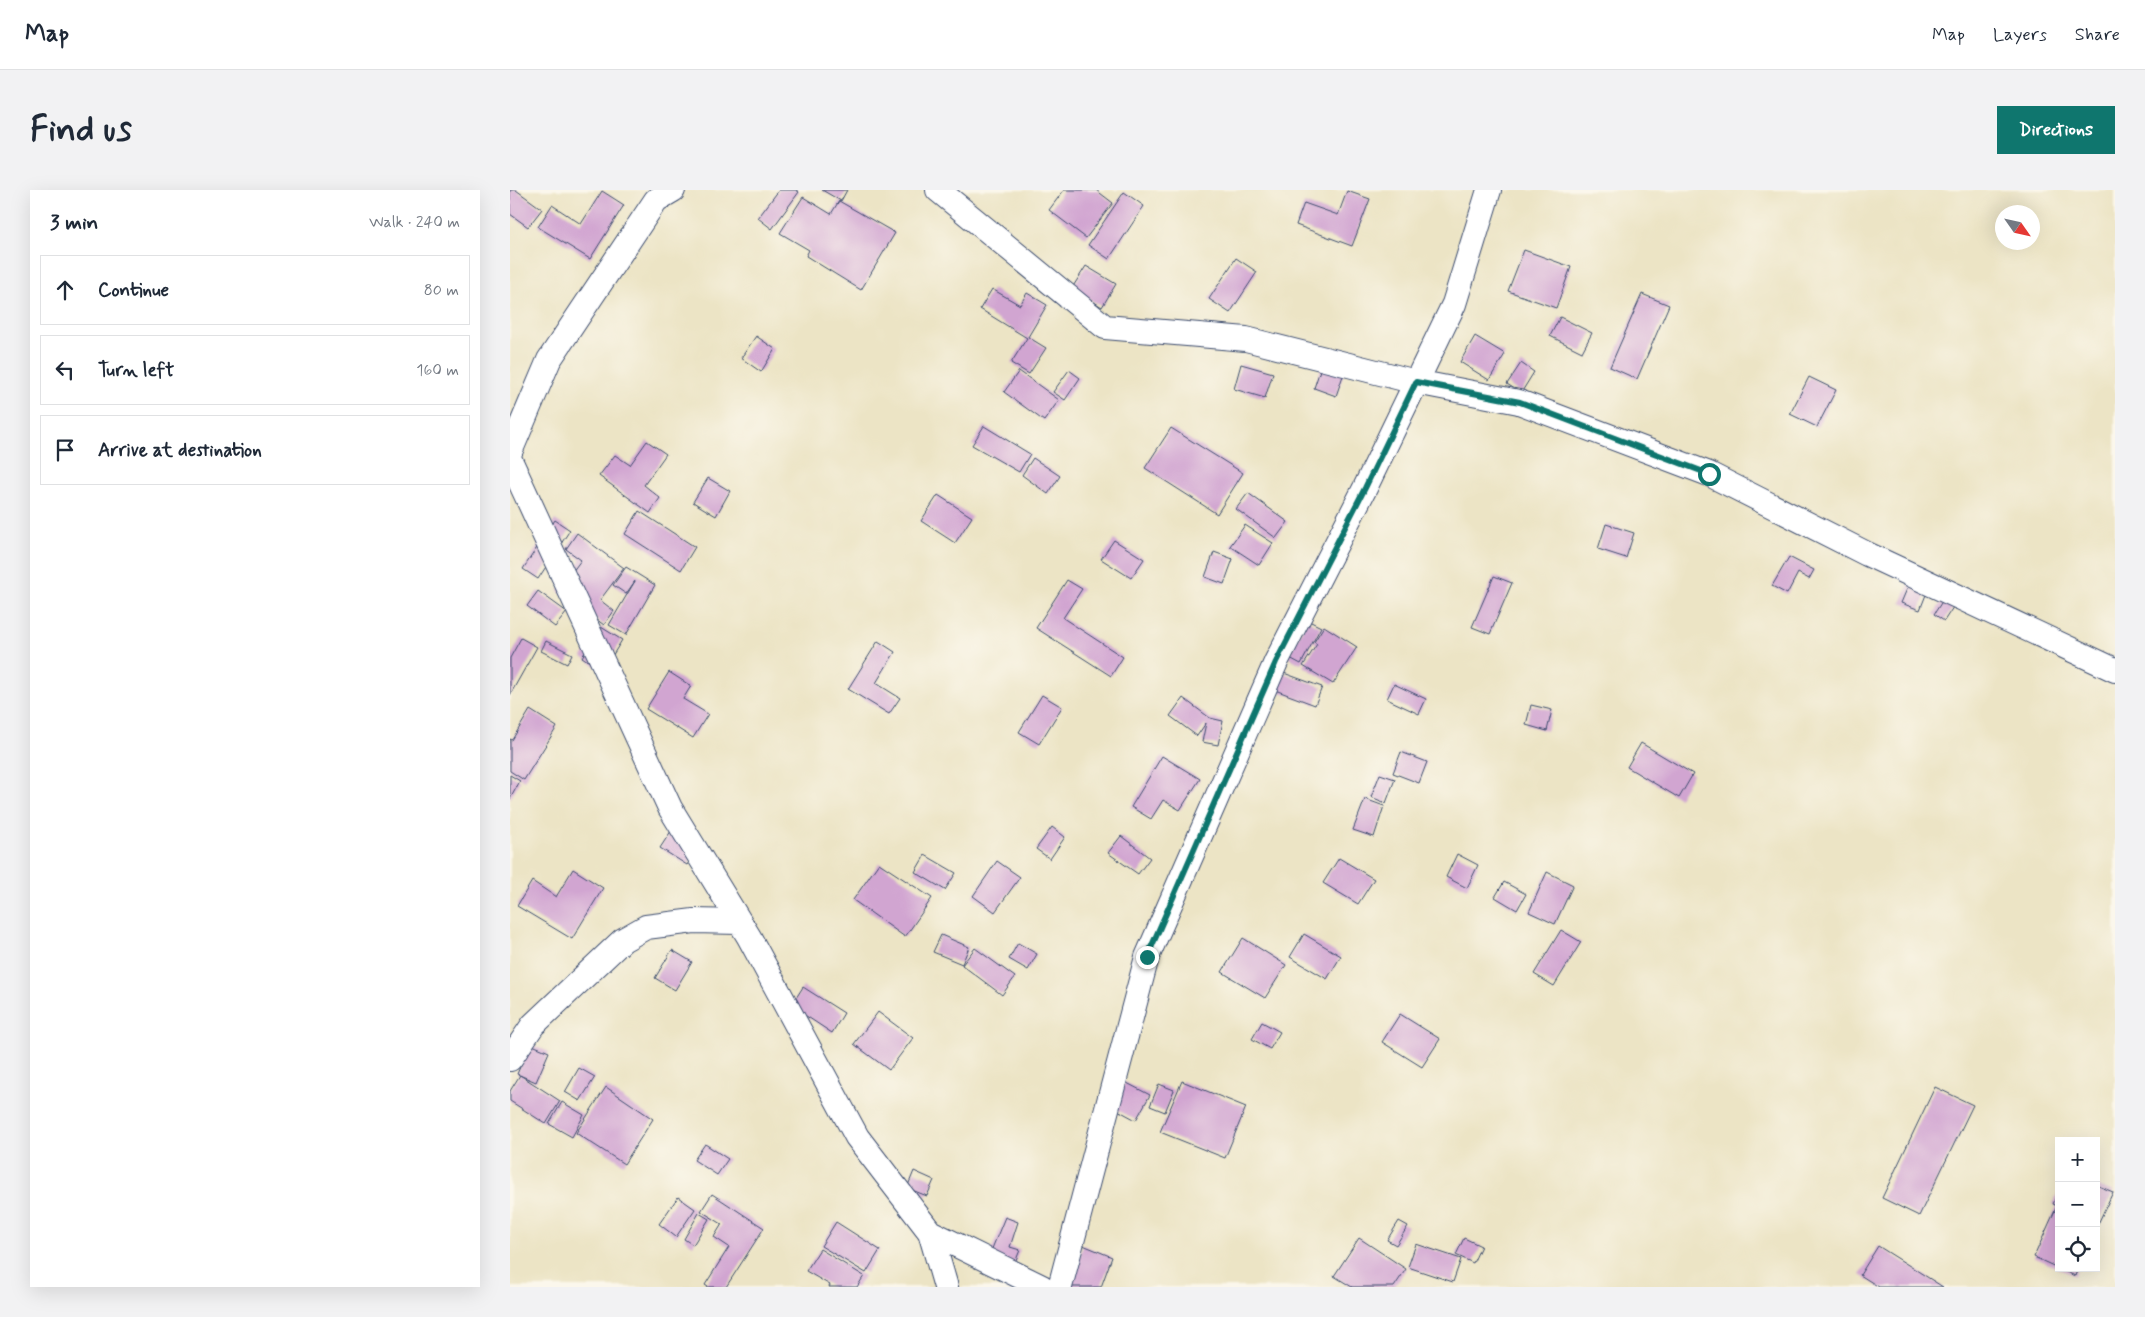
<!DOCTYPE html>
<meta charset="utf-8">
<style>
:root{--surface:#fff;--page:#f2f2f3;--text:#1f2937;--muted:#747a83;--line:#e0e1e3;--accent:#0f766e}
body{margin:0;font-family:Mynerve,sans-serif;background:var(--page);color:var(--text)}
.controls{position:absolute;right:15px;bottom:15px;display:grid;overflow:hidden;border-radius:0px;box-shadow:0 5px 20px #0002}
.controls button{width:45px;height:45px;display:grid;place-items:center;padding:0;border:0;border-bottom:1px solid var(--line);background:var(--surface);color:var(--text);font:25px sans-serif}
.compass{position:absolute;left:1485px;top:15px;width:45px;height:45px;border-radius:50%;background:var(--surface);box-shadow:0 5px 20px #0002;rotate:124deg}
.stop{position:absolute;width:15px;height:15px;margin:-11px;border:4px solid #0f766e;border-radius:50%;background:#fff}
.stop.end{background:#0f766e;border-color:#fff;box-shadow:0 1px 5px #0008}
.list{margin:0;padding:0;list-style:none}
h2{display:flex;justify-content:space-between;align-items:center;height:65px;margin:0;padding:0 20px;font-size:21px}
h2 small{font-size:16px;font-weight:400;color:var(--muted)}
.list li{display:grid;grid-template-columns:32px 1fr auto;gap:15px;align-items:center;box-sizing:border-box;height:70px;margin:0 10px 10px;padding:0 10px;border:1px solid var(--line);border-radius:0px}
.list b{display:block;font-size:19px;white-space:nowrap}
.list em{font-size:16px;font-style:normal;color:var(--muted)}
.icon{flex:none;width:28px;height:28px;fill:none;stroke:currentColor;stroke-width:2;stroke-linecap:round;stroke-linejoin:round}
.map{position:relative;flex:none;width:1605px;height:1097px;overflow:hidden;border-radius:0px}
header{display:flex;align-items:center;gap:30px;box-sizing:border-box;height:70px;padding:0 25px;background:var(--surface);border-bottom:1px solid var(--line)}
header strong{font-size:24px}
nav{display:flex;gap:28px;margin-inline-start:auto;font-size:18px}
.intro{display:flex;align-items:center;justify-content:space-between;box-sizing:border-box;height:120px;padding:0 30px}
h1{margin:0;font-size:35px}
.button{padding:12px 22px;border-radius:0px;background:var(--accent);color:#fff;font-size:18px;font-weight:700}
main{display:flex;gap:30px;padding:0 30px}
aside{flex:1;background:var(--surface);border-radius:0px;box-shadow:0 5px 20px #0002}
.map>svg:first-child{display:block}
.building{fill:#d1a5d1}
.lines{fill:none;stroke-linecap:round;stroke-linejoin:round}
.minor-casing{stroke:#3a4a6d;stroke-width:26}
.minor{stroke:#fff;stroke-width:24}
.route{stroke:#0f766e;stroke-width:6}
</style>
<header>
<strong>Map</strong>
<nav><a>Map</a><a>Layers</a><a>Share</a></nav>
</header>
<div class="intro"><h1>Find us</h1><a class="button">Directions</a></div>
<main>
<aside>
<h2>3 min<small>Walk · 240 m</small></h2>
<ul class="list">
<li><svg class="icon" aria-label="ahead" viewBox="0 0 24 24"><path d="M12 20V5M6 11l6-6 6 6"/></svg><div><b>Continue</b></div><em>80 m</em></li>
<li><svg class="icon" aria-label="left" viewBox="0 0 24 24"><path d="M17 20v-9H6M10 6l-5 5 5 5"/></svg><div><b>Turn left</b></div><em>160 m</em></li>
<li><svg class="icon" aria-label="arrive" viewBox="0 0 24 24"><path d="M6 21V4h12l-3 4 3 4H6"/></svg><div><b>Arrive at destination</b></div></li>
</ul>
</aside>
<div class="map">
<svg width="1605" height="1097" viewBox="0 0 1605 1097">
<rect width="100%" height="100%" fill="#fbf7ec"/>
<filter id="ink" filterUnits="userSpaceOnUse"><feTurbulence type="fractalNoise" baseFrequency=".02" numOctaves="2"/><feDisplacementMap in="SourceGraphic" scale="10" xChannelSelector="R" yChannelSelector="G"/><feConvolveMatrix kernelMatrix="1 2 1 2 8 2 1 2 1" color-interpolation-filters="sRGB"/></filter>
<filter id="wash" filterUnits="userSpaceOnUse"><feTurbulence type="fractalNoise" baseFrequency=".0096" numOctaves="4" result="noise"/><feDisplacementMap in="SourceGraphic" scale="20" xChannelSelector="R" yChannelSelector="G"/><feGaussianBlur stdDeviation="1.12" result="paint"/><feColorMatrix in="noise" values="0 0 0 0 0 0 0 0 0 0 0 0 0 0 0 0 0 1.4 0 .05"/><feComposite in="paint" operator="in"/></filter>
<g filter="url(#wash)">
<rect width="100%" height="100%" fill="#ece4c5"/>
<g id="blocks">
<!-- building -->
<path class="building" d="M0 0H6L32 19 18 37 0 24Z
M269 0H286L289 2 262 39 248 28Z
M312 0H337L331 11Z
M554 0H586L603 13 576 48 539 20Z
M92 1 114 15 80 69 28 37 42 15 71 34Z
M837 1 860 9 842 56 786 35 794 13 828 25Z
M614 2 634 16 599 69 578 55Z
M293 7 321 24 329 11 385 43 351 100 296 66 299 60 270 43Z
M1014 60 1061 77 1046 118 998 101Z
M726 68 747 82 720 123 699 109Z
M576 76 606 94 592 117 562 98Z
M482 99 510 115 517 103 537 115 518 147 536 158 519 184 501 173 517 148 470 119Z
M1132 104 1159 115 1127 189 1100 177Z
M1050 127 1082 143 1072 162 1040 146Z
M246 146 265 159 251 182 231 168Z
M965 146 995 164 979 190 950 172Z
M815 165 837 174 826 206 804 198Z
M1011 173 1024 182 1011 203 997 194Z
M731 174 763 183 755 208 724 199Z
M559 180 570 188 555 210 543 202Z
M509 181 549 210 534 231 494 202Z
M1299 187 1326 200 1307 237 1280 224Z
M474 236 520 264 509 282 462 255Z
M661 238 733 283 707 324 635 278Z
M137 251 156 264 134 295 150 308 140 323 89 286 105 265 120 275Z
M523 268 550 286 538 304 512 285Z
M198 288 220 301 206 326 183 312Z
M738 303 778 332 766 348 726 319Z
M428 305 462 327 445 353 411 331Z
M129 321 185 357 171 380 115 344Z
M45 330 60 340 28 389 13 379Z
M1096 334 1124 343 1116 368 1088 359Z
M735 335 763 353 749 375 720 356Z
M67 343 114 378 90 410 104 421 94 435 48 401 71 370 56 359Z
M604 350 634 369 621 388 591 369Z
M704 362 723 369 714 394 695 387Z
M1279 367 1304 380 1299 389 1288 383 1277 404 1262 396Z
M116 377 145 395 116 445 99 435 125 391 116 404 103 395Z
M984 386 1002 393 980 444 962 437Z
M557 390 572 399 553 428 613 467 601 486 526 438Z
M1399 394 1417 402 1410 420 1391 413Z
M28 401 57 422 45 437 17 416Z
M1438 402 1449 408 1434 431 1424 424Z
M797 430 811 437 791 474 778 467Z
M814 436 847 457 823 494 793 476 807 454 804 452Z
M91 437 112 450 93 481 72 467Z
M11 448 27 457 0 505V468Z
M36 451 62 464 57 474 31 461Z
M368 451 385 462 366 493 390 508 379 524 338 499Z
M159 482 181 496 173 509 198 524 183 548 136 519Z
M771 482 812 497 805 515 765 500Z
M884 494 916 509 909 524 877 509Z
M532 505 552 517 529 554 509 542Z
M673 508 700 528 713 531 708 555 692 552 696 533 687 546 660 526Z
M1021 515 1042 520 1037 541 1016 535Z
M20 520 47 537 14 590 0 581V549L2 550Z
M1131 553 1183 584 1169 608 1117 577Z
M891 562 917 572 909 593 883 583Z
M652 566 690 589 670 620 653 610 641 629 621 617Z
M870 584 885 589 876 613 861 607Z
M0 585 10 591 0 609Z
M855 609 874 616 864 647 843 640Z
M542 637 555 647 540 669 526 659Z
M163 638 190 655 177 675 150 658Z
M611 646 640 668 628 684 598 663Z
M947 664 968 675 957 698 936 687Z
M415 665 446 683 435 700 405 682Z
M829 668 864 689 848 714 813 693Z
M487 671 510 687 485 722 463 706Z
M369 673 422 708 395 747 343 710Z
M63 679 93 698 62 749 7 716 22 691 46 707Z
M1037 682 1063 695 1045 734 1019 722Z
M994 692 1016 704 1007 720 985 707Z
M1051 740 1071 752 1044 796 1024 784Z
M794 744 831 766 817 789 780 767Z
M431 745 459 757 452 774 423 762Z
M733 748 776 775 755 808 712 782Z
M508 753 527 764 518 780 499 769Z
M465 758 505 787 492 805 452 775Z
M162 760 182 772 165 800 145 788Z
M293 797 334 823 322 843 281 816Z
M368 822 403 848 379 880 344 854Z
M890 824 930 849 912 877 872 852Z
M752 832 770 842 760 859 742 849Z
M20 854 39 862 26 892 7 884Z
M69 878 85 887 70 911 55 902Z
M10 885 50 911 36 934 0 911V901Z
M672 891 736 917 715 968 650 942Z
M615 892 640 905 626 930 602 917Z
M649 894 664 900 655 922 640 916Z
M96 897 143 929 114 974 66 943Z
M1425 897 1463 915 1409 1026 1372 1008Z
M52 912 74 925 62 947 39 934Z
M195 954 218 969 207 985 184 970Z
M404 981 424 990 417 1006 397 998Z
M1586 995 1603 1002 1586 1038Z
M1549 1001V1078H1568L1565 1086 1524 1067 1547 1016 1543 1014Z
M202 1004 254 1038 216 1097H198L195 1095 219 1057 204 1047 212 1034 191 1021Z
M168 1007 185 1019 166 1047 149 1034Z
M189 1023 199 1029 183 1055 174 1049Z
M495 1027 508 1032 500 1057 510 1060 504 1075 479 1066Z
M889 1031 898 1036 886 1055 877 1050Z
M326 1032 370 1060 356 1083 311 1056Z
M849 1048 896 1079 884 1097H842L824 1086Z
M954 1048 971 1056 963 1073 946 1065Z
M906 1054 951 1069 943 1092 898 1077Z
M573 1055 602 1067 591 1097H561Z
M1368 1056 1433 1097H1369L1350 1085Z
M310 1059 354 1086 347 1097H319L320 1095 296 1081Z"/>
</g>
</g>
<g filter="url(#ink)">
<use href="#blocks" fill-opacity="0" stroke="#3a4a6d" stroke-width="1"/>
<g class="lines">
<defs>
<path id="minor" d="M428 0 595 137 736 149 906 192 1009 212 1199 284 1357 364 1605 480
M0 262 39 170 146 10 163 0
M0 270 160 618 239 747 347 947 420 1042 436 1097
M0 869 23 835 113 750 136 737 184 731 229 732
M420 1042 532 1097
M550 1097 637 767 766 472 855 298 944 114 979 0"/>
</defs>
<!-- minor casing -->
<use href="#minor" class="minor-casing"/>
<!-- minor -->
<use href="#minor" class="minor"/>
</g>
</g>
<g class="lines" filter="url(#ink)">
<!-- route -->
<path class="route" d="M637 767 766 472 855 298 906 192 1010 212 1199 284"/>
</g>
</svg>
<div class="controls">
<button>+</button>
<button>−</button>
<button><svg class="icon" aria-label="locate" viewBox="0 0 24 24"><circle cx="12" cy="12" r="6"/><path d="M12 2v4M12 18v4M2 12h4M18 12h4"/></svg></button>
</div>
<svg class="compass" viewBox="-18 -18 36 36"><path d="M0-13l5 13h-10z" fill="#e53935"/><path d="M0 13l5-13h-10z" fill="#747a83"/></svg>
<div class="stop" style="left:1199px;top:284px"></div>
<div class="stop end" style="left:637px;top:767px"></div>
</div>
</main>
